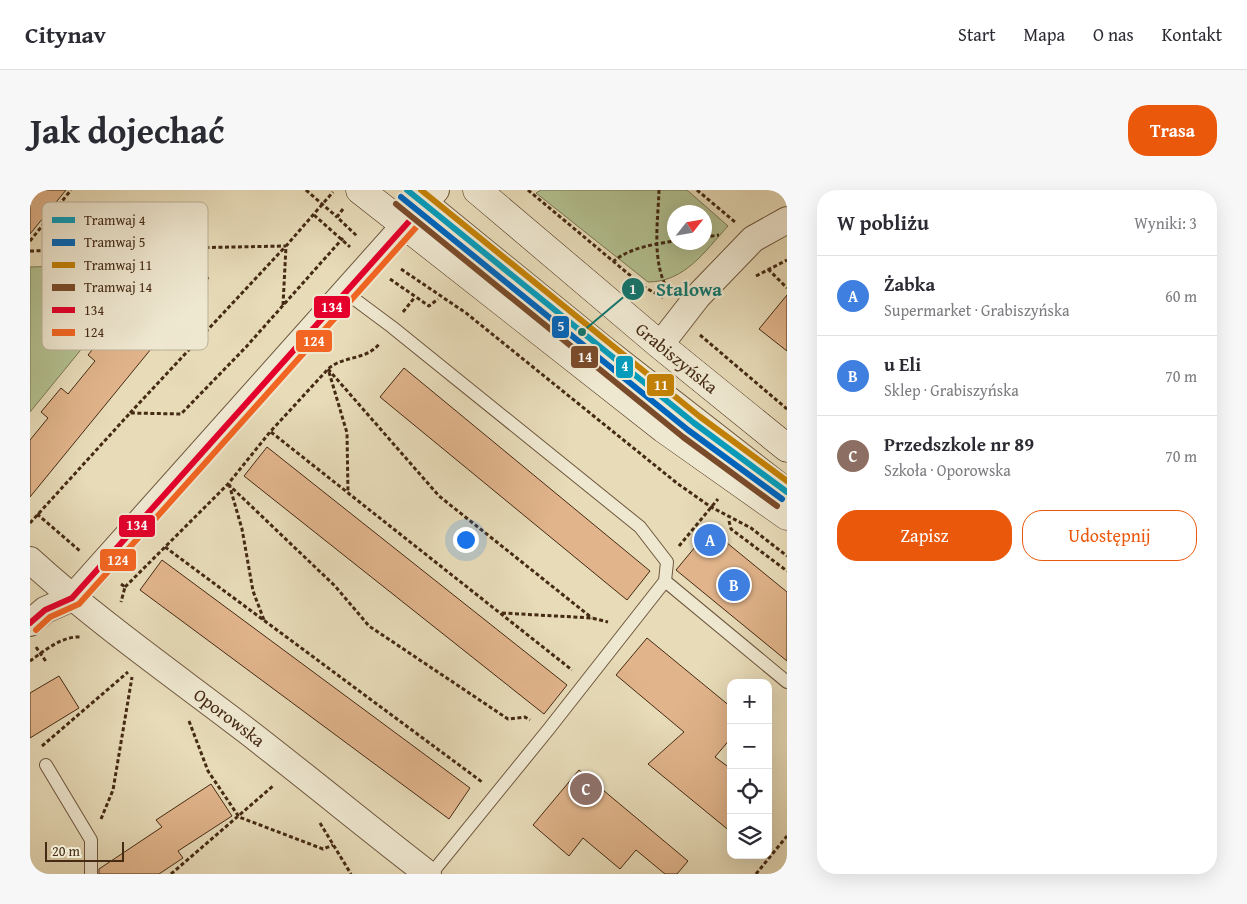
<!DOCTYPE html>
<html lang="pl">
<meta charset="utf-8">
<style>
:root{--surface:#fff;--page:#f7f7f7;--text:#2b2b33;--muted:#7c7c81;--line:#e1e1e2;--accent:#ea580c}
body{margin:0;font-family:"Gentium Book Plus",serif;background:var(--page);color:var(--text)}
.controls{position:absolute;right:15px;bottom:15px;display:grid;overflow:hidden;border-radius:10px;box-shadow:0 5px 20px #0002}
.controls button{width:45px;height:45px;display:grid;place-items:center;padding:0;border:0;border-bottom:1px solid var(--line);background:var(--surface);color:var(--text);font:25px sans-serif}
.compass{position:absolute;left:637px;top:15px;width:45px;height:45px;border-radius:50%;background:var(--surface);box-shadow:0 5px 20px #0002;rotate:59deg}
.scale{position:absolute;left:15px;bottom:12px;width:79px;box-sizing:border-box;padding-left:5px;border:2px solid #452a14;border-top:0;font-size:14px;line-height:18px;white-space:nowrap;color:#452a14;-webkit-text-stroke:4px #efe8d1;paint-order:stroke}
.you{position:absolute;left:435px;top:349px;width:18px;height:18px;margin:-12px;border:4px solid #fff;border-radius:50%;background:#1a73e8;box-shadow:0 0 0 8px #1a73e833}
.badge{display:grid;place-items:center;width:32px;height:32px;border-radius:50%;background:var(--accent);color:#fff;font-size:16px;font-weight:700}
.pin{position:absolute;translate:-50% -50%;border:2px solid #fff;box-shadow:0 1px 5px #0006}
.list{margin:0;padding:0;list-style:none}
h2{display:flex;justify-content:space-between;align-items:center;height:65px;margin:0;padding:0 20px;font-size:21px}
h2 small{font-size:16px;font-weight:400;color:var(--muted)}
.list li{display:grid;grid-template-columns:32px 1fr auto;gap:15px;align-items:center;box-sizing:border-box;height:80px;padding:0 20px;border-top:1px solid var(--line)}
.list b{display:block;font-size:19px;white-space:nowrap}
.list p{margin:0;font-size:16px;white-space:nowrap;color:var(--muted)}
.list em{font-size:16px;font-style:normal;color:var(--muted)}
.actions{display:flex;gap:10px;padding:15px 20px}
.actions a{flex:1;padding:11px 0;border:1px solid var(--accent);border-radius:20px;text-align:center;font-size:18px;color:var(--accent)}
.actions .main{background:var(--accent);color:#fff}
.icon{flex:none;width:28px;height:28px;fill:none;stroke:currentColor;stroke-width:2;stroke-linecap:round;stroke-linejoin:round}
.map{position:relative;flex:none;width:757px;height:684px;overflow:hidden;border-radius:20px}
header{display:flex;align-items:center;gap:30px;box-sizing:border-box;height:70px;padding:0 25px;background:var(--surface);border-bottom:1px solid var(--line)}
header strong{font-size:24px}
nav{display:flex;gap:28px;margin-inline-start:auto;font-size:18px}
.intro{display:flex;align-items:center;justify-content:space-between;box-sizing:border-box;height:120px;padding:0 30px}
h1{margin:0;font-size:35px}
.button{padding:12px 22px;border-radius:20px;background:var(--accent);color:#fff;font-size:18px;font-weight:700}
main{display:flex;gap:30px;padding:0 30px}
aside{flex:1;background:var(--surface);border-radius:20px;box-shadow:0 5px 20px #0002}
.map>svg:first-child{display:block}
.green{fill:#b3c191;stroke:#7c7652;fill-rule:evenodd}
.building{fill:#e1b48b;stroke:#452a14}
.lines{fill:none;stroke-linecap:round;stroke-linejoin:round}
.service-casing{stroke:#6e563d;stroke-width:14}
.minor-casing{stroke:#6e563d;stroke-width:28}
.secondary-casing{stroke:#452a14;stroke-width:29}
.path{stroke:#452a14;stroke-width:3;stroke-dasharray:4 2.5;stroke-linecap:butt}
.service{stroke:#efe8d1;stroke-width:12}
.minor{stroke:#efe8d1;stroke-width:26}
.secondary{stroke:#efe8d1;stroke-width:28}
.bus-1-casing{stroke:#efe8d1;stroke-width:10}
.bus-2-casing{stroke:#efe8d1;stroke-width:10}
.bus-1{stroke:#e4002b;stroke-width:6}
.bus-2{stroke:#f26522;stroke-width:6}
.tram-1-casing{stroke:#efe8d1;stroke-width:10}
.tram-2-casing{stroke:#efe8d1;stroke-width:10}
.tram-3-casing{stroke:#efe8d1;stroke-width:10}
.tram-4-casing{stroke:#efe8d1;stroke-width:10}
.tram-1{stroke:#079cbb;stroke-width:6}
.tram-2{stroke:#0065bd;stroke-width:6}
.tram-3{stroke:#c28106;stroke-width:6}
.tram-4{stroke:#7a4b2a;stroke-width:6}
.labels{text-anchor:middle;stroke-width:4.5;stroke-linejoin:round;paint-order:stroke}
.street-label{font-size:18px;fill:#452a14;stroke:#efe8d1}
.key{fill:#efe8d1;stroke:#bcaf98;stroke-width:1}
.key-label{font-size:14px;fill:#452a14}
.leader{fill:none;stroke:#0f766e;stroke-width:2}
.callout-dot{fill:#0f766e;stroke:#efe8d1;stroke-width:2}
.mark-label{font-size:15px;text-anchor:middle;font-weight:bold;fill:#fff}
.callout-label{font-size:19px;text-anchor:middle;font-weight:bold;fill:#0f766e;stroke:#efe8d1;stroke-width:4.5;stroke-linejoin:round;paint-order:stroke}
.line-badge{stroke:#efe8d1;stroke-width:2}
.badge-label{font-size:14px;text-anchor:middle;font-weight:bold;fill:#fff}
</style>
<header>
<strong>Citynav</strong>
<nav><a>Start</a><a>Mapa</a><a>O nas</a><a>Kontakt</a></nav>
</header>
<div class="intro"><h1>Jak dojechać</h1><a class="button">Trasa</a></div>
<main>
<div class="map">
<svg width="757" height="684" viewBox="0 0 757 684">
<rect width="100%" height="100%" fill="#e7dbb8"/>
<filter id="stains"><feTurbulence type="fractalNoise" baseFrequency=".004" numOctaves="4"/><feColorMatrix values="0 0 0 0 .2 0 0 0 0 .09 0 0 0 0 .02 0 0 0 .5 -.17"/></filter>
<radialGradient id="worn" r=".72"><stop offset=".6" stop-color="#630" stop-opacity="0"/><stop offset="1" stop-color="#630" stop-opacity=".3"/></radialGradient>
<!-- green -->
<path class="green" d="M511 0H657L698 36C675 61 655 92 618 92L506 3ZM644 22H674V52H644Z
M121 74 0 222V77Z"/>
<!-- building -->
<path class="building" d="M0 0H36L0 44Z
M152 65 179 88 0 307V250L18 228 11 222 31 198 38 204 65 171 58 165 78 140 85 146 112 113 105 108 126 83 132 89Z
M757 105V161L729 139Z
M374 178 620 381 597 410 350 207Z
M237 257 537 495 514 524 214 286Z
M680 339 757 402V471L646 380Z
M132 370 440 598 419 629 110 400Z
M617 448 701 517V548L685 567 701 579V642L618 574 654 542 586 485Z
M29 486 49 518 0 548V503Z
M549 580 658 671 647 684H635L606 660 590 679 553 648 539 666 503 635Z
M181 594 202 626 148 661 153 668 129 684H69V679L132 637 126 630Z"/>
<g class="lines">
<defs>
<path id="service" d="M397 6 576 152 757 293
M315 102 362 137 610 337 637 372 635 391 518 540 401 684
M635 391 757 492
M16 575 61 650V684"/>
<g id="minor">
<path d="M630 155 668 106 723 49 757 30"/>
<path id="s1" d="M0 370C68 432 144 485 217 541 278 588 337 637 398 684"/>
<path d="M0 433 15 420 42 408 406 0"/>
</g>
<g id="secondary">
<path d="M330 0 634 239 757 326"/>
<path id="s2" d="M447 0 630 155 757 258"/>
</g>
</defs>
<!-- service casing -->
<use href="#service" class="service-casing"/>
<!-- minor casing -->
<use href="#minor" class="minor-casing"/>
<!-- secondary casing -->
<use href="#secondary" class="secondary-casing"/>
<!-- path -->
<path class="path" d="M276 0 307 27
M498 0 614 97 634 108
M629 0C628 33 621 73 639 102
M667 0 705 32
M313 19 307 27 328 47
M284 25 320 57
M674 47 689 45
M0 51 41 0
M0 61 256 56
M583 72C598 58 625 54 644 51
M371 79 436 123 648 294 681 317 721 338 757 366
M738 79 757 98
M726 86 757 70
M360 89 399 116 408 109
M253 115 256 56 303 2
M373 122 385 107
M670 145 757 219
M298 179 409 306 562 428
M299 182 317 243 318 303
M100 223 255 57
M241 242 542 480
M198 294 305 396 339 436 478 529 495 527 500 530
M199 294 212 339 223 401 234 430
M7 324 50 361
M699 331 701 339 757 381
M0 333 100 223 151 224 216 157 313 48
M649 356 688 309
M135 357 452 592
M91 394 95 397 91 412
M95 397 198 294 240 242 298 179C314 165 336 171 350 153
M472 423 562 428 578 432
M6 457 17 473
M0 471C14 461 32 446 50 447
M159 531 178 581 209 627 293 659 303 655
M12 556 98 482
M71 629 83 600 102 487
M290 633 321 684
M141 684 243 596
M726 684 757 646"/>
<!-- service -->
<use href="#service" class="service"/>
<!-- minor -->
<use href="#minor" class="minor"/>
<!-- secondary -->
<use href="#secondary" class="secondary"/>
<defs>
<path id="bus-1" d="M0 433 15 420 42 408 400 8"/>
<path id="bus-2" d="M6 440 20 427 49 414 407 14"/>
</defs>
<!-- bus-1 casing -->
<use href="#bus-1" class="bus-1-casing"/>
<!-- bus-2 casing -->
<use href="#bus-2" class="bus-2-casing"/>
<!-- bus-1 -->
<use href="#bus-1" class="bus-1"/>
<!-- bus-2 -->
<use href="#bus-2" class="bus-2"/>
<defs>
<path id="tram-1" d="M377 0 664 233 757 302"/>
<path id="tram-2" d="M371 7 658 240 752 309"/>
<path id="tram-3" d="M391 0 669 226 757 291"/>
<path id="tram-4" d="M366 14 653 247 747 316"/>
</defs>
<!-- tram-1 casing -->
<use href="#tram-1" class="tram-1-casing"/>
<!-- tram-2 casing -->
<use href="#tram-2" class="tram-2-casing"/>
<!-- tram-3 casing -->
<use href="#tram-3" class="tram-3-casing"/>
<!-- tram-4 casing -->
<use href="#tram-4" class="tram-4-casing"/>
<!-- tram-1 -->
<use href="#tram-1" class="tram-1"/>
<!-- tram-2 -->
<use href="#tram-2" class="tram-2"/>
<!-- tram-3 -->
<use href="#tram-3" class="tram-3"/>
<!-- tram-4 -->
<use href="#tram-4" class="tram-4"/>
</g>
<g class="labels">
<!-- street labels -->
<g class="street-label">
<text dy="6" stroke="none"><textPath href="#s2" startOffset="261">Grabiszyńska</textPath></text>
<text dy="6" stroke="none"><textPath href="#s1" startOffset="254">Oporowska</textPath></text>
</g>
</g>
<!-- legend -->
<rect x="12" y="12" width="166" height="148" rx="8" class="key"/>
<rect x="22" y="27" width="23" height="6" fill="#079cbb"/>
<rect x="22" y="49" width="23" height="7" fill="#0065bd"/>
<rect x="22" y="72" width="23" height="6" fill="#c28106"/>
<rect x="22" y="94" width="23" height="7" fill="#7a4b2a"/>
<rect x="22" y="117" width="23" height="6" fill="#e4002b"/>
<rect x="22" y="139" width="23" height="7" fill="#f26522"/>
<g class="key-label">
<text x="54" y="35">Tramwaj 4</text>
<text x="54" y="57">Tramwaj 5</text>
<text x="54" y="80">Tramwaj 11</text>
<text x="54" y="102">Tramwaj 14</text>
<text x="54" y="125">134</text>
<text x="54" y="147">124</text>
</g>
<!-- callouts -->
<path class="leader" d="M552 142L603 99"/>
<g class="callout-dot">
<circle cx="552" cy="142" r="5"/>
<circle cx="603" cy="99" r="12"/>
</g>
<g class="mark-label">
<text x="603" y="104">1</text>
</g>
<g class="callout-label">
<text x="659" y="106">Stalowa</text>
</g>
<g class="line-badge">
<rect x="283" y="105" width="38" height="24" rx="5" fill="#e4002b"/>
<rect x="521" y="125" width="19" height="24" rx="5" fill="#0065bd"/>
<rect x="265" y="139" width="38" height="24" rx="5" fill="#f26522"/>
<rect x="540" y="155" width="29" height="24" rx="5" fill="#7a4b2a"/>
<rect x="585" y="165" width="19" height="24" rx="5" fill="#079cbb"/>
<rect x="616" y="183" width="29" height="24" rx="5" fill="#c28106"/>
<rect x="88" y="324" width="38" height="24" rx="5" fill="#e4002b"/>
<rect x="69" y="358" width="38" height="24" rx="5" fill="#f26522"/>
</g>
<g class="badge-label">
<text x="302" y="122">134</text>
<text x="531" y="141">5</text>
<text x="284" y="156">124</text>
<text x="555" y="172">14</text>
<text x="595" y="181">4</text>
<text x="631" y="200">11</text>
<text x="107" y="340">134</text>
<text x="88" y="375">124</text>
</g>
<rect width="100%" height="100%" filter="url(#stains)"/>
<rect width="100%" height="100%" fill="url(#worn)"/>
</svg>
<div class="controls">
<button>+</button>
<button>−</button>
<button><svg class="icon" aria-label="locate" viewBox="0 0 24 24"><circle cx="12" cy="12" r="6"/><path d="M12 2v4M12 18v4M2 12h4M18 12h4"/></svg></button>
<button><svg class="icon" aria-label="layers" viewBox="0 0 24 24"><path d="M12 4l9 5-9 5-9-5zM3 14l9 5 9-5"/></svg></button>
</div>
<svg class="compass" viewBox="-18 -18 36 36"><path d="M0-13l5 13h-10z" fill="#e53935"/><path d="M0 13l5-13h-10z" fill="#7c7c81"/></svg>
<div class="scale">20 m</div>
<div class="you"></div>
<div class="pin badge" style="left:680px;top:350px;background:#3f7fe0">A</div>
<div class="pin badge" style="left:704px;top:395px;background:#3f7fe0">B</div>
<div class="pin badge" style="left:556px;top:599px;background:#8d6e63">C</div>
</div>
<aside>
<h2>W pobliżu<small>Wyniki: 3</small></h2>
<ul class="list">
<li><span class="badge" style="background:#3f7fe0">A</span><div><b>Żabka</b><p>Supermarket · Grabiszyńska</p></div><em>60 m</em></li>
<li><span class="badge" style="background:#3f7fe0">B</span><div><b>u Eli</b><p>Sklep · Grabiszyńska</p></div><em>70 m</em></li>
<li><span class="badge" style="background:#8d6e63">C</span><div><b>Przedszkole nr 89</b><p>Szkoła · Oporowska</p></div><em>70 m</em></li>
</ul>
<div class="actions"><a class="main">Zapisz</a><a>Udostępnij</a></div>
</aside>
</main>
